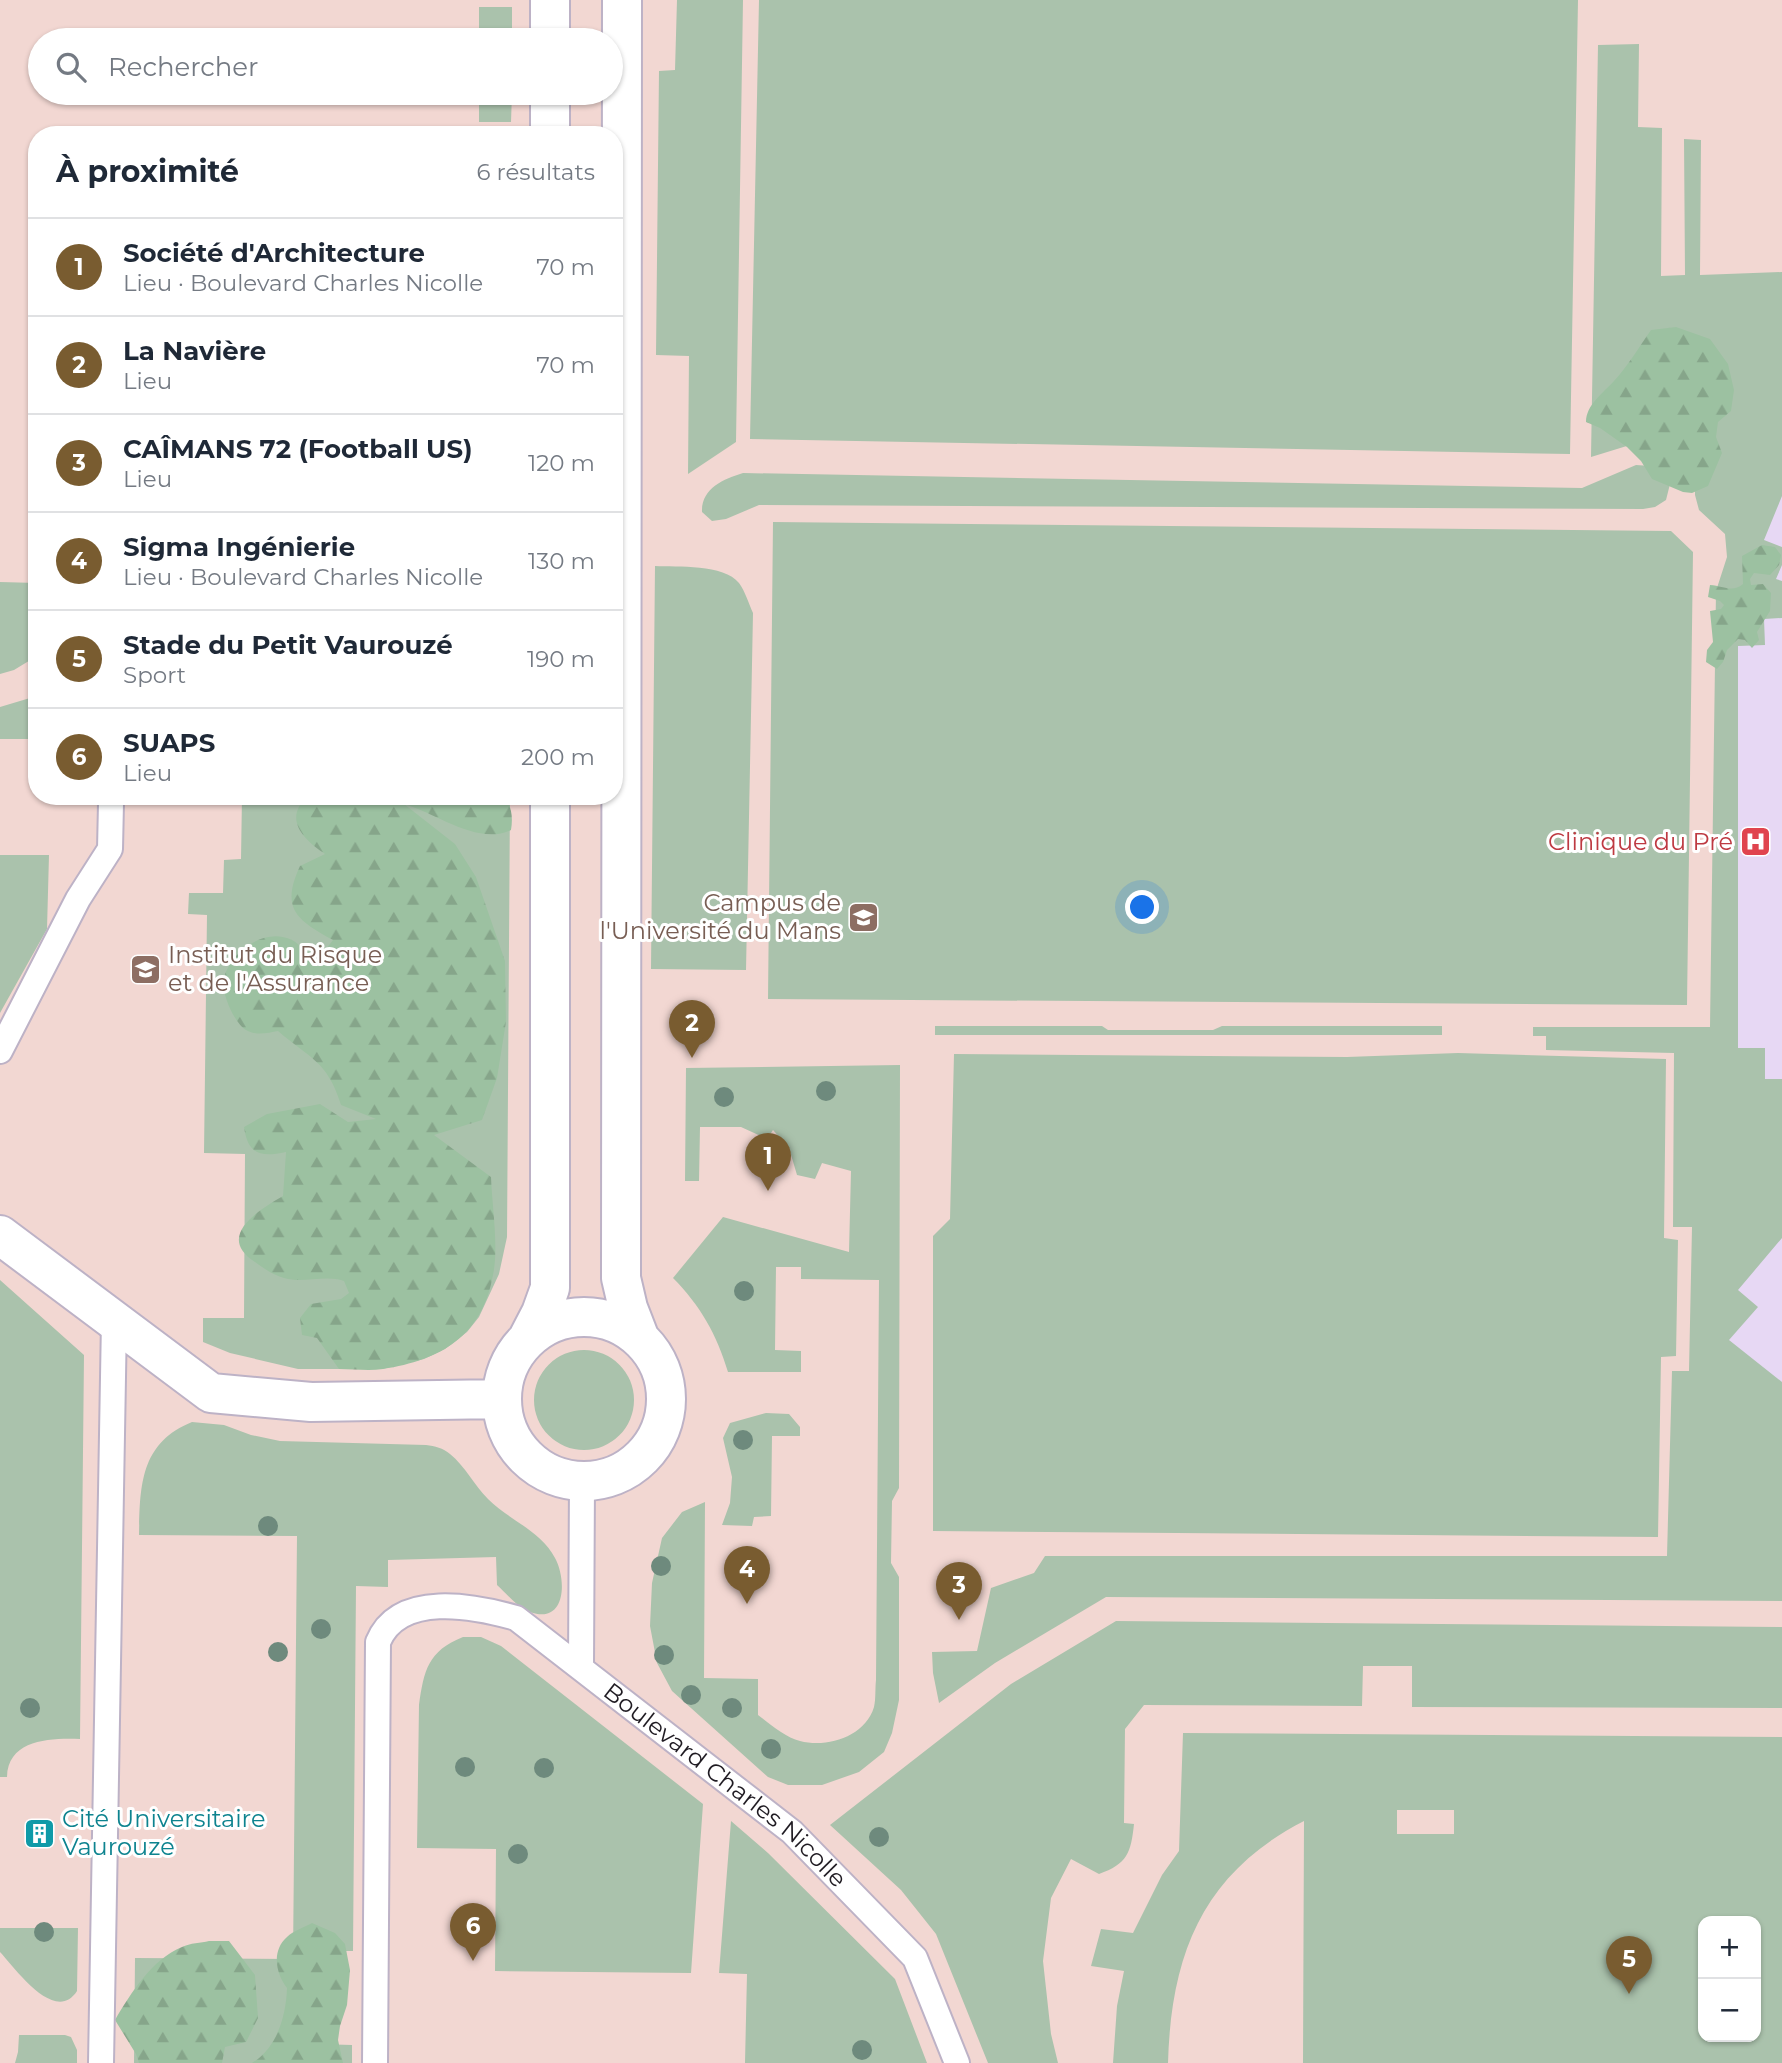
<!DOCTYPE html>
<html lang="fr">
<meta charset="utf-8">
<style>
:root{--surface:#fff;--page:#f6f6f7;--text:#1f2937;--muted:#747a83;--line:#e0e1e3;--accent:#795c30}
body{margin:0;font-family:Montserrat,sans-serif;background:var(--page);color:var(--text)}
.controls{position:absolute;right:21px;bottom:21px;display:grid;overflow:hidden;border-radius:14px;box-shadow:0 2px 5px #0004}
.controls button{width:63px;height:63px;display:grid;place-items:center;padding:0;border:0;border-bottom:2px solid var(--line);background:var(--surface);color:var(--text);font:35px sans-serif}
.you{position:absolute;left:1143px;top:908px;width:24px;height:24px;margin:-18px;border:5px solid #fff;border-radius:50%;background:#1a73e8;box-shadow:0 0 0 10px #1a73e833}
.badge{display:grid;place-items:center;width:46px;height:46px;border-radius:50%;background:var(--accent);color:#fff;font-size:23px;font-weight:700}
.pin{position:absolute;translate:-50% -58px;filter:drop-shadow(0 2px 4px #0008)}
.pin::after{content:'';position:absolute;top:37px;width:24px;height:21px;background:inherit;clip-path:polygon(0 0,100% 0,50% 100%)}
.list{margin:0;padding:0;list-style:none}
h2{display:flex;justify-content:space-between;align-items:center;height:91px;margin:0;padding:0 28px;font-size:30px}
h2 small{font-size:23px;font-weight:400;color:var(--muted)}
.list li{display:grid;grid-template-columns:46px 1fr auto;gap:21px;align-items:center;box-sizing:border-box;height:98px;padding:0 28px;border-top:2px solid var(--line)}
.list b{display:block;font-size:26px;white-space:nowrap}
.list p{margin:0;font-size:23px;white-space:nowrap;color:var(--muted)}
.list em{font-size:23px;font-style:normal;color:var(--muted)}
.icon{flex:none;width:38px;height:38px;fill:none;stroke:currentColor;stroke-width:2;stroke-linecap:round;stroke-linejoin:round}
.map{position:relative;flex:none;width:1782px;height:2063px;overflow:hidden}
.search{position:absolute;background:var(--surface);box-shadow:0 2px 5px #0004;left:28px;top:28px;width:595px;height:77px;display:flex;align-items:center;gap:18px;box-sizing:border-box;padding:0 24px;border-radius:38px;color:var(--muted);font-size:26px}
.panel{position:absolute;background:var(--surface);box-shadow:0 2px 5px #0004;left:28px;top:126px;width:595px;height:679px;border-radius:28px}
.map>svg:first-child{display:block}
.built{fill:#e7d8f4}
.education{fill:#f2d7d2;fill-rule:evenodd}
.grass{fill:#aac2ac;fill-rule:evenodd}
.forest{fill:url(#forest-firs)}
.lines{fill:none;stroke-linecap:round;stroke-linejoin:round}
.lane-casing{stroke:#bdb2c6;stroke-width:28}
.street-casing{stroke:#bdb2c6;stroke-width:42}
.lane{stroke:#fff;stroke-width:24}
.street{stroke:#fff;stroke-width:38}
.tree{fill:#6e8a7d}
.labels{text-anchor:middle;stroke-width:6;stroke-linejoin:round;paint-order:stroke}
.health-label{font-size:24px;fill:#be3a42;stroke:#fff;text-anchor:end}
.education-label{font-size:24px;fill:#785e54;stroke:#fff;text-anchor:end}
.street-label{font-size:24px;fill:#1f1b22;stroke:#fff}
.culture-label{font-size:24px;fill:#0d838f;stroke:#fff;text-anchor:start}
</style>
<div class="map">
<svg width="1782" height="2063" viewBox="0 0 1782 2063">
<defs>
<pattern id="forest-firs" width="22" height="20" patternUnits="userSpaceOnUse" patternTransform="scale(1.75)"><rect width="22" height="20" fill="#9cc1a1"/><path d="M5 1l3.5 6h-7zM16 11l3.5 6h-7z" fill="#86a58a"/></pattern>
</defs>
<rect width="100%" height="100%" fill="#eee3f8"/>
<!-- built -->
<path class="built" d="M1782 469V1560L1722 1556 1732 589Z"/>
<!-- education -->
<path class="education" d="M0 0H1782V469L1732 589 1722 1556 1782 1560V2063H0ZM40 40H611V93H40ZM37 135H614V796H37ZM1703 1921H1756V2037H1703Z"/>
<!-- grass -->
<path class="grass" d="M677 0H743L736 442 688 474 689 356 656 355 659 71 675 70Z
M759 0H1578L1570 454 750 439Z
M479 7H512V40H479Z
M196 29 299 30V40H196Z
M1639 44 1638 127 1662 128 1661 276 1685 275 1684 139 1701 140 1700 275 1782 272V496L1764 540 1782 547V565L1776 579 1782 581V618L1764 619 1765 645 1738 646V1048H1765V1079H1782V1238L1738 1290 1758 1307 1729 1340 1782 1382V1601L1106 1597 995 1663 939 1703 933 1673 932 1652 977 1651 991 1588 1034 1573 1045 1556H1667L1672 1371H1689L1692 1227H1673L1674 1053 1546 1050V1036H1533V1027H1710L1716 591 1727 557 1725 534 1699 510 1695 495V471L1630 445 1591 457 1598 45Z
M479 93H512L511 122H479Z
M1636 465 1651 466 1670 484 1666 500 1655 507 1643 509 759 505 726 519 712 521 702 512C701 489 723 479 743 473L1582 488Z
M773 522 1671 531 1693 552 1687 1005 768 999Z
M655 566C677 567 724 564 739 583 745 591 749 604 753 613L746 970 651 969Z
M0 582 37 583V656L14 670 0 674Z
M37 693V739H0V707L30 698Z
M242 796H510L507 1237 499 1274 479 1317 467 1332 445 1349 424 1359 382 1369H298L230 1353 203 1342V1318H244L245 1154 204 1153 207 915 188 914 189 893H223L224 860 241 859Z
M0 855H49L47 929 0 1013Z
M935 1026H1102L1108 1030H1213L1222 1026H1442V1035H935Z
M1458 1053 1666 1059 1664 1238 1678 1240 1676 1356 1661 1357 1658 1537 933 1531V1236L950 1219 954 1054 1347 1057Z
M900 1065 899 1488 892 1501 891 1563 899 1577V1700L892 1733 884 1752 859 1772 822 1785H788L768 1777 672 1691 657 1663 650 1626 652 1583 662 1538 682 1512 705 1502 704 1678 758 1679V1715C770 1724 786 1738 800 1741 827 1748 865 1737 874 1707 876 1699 875 1688 876 1680L879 1280 801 1279V1267H776L775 1350 801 1351V1372H728C717 1335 700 1305 673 1278L723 1217 849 1252 851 1171 822 1163 815 1179 797 1175 789 1148 773 1130 767 1139 741 1127H700L699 1181H685L686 1068Z
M0 1280 84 1355 80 1739C51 1738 8 1739 7 1777H0Z
M534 1400a50 50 0 1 1 100 0a50 50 0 1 1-100 0Z
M766 1413 789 1414 800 1427V1436H772L771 1516 754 1517 752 1526 722 1525 730 1503 732 1477 723 1438 730 1423Z
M192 1422 224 1425 251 1435 280 1441 426 1445C435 1446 443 1448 450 1454 465 1466 474 1485 488 1499 509 1520 541 1531 555 1558 567 1580 566 1625 530 1612 518 1608 506 1593 497 1585L496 1557 388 1560V1587L356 1586 353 1951H318V2044L352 2045V2063H134L135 1958 293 1959 297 1536 139 1535C140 1486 140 1443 192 1422Z
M1116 1621 1782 1627V1708L1412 1707V1666H1363L1362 1706 1144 1705 1125 1729 1124 1823 1134 1824C1131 1853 1127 1864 1099 1874L1071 1859 1051 1898 1043 1961 1051 2034 1058 2063H988L936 1934 901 1890 830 1825 1011 1684Z
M463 1637H481L501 1646 703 1804 691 1973 495 1971 496 1849 417 1848 419 1705C424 1670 428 1651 463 1637Z
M1183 1733 1782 1737V2063H1303L1304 1821C1203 1873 1171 1954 1168 2063H1113L1117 2006 1124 1971 1091 1966 1101 1929 1133 1933 1162 1875 1179 1851ZM1397 1810H1454V1834H1397ZM1756 1921V2037H1703V1921Z
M731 1821 768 1853 895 1979 927 2063H745L747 1974 719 1973Z
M0 1928H78L77 1991C55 2025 15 1968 0 1952Z
M19 2035H65L71 2037 77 2050V2063H15L18 2052Z"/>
<!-- forest -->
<path class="forest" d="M1676 327 1710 339 1728 364 1734 390 1731 411 1718 422 1716 437 1722 453 1708 486 1692 493 1683 492 1652 479 1641 461 1627 447 1600 428 1586 422C1586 405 1603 393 1614 381 1628 366 1639 347 1651 330Z
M1762 545 1775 547 1781 555 1779 565 1770 575 1754 573 1750 579 1751 585 1763 584 1771 593 1770 611 1757 632 1759 640 1752 648 1745 640 1738 639 1727 650 1723 662 1717 669 1706 662 1707 650 1713 642 1710 611 1721 609 1724 605 1720 601 1708 597 1710 585C1724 586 1732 593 1743 584L1742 556Z
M308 796H504C512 806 513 818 511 830 478 846 436 813 404 804L455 844 476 877 505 961 506 1022 497 1078 482 1120 434 1135 491 1177C492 1205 499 1248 493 1275 482 1336 441 1360 383 1369 369 1371 353 1369 339 1369L317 1338 302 1335 300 1318 311 1304 341 1299 349 1293 344 1281C325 1274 304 1284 284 1278 273 1275 263 1268 255 1262 215 1236 259 1210 283 1196L286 1152C262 1157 248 1156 244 1127L267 1114 320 1104 348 1122 376 1119 341 1105C327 1060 310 1059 278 1031 268 1033 256 1036 246 1030 234 1023 220 991 224 977 232 951 264 927 292 940 300 944 309 955 316 962L333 940C297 920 280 909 300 866L325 854C304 840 282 819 308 796Z
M312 1923 335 1933 345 1944 350 1970 347 2005 340 2026 338 2040 343 2063H252C277 2048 286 2016 287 1988 276 1974 271 1951 287 1937 293 1931 305 1927 312 1923Z
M209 1941H229L255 1975 258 2018 246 2042 225 2047 222 2063H139L136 2054 115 2020C131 1993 152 1959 182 1947 190 1943 201 1943 209 1941Z"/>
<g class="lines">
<defs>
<g id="lane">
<path d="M0 1051 78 899 110 849 111 803"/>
<path d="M581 1667 582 1482"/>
<path d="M101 2063 114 1320"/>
<path id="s1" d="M375 2063 378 1642C399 1591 474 1606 516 1618L792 1832 915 1958 957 2063"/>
</g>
<path id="street" d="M622 0 621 1278 628 1308 640 1339
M550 40V0
M550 135V93
M0 1235 211 1393 311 1402 502 1399
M502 1399a82 82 0 1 1 164 0a82 82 0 1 1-164 0Z
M527 1340 541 1313 550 1288V796"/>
</defs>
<!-- lane casing -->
<use href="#lane" class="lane-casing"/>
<!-- street casing -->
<use href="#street" class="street-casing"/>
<!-- lane -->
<use href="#lane" class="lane"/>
<!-- street -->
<use href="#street" class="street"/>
</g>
<!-- trees -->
<g class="tree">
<circle cx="826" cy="1091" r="10"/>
<circle cx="724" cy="1097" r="10"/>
<circle cx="744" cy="1291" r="10"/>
<circle cx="743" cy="1440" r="10"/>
<circle cx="268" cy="1526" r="10"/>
<circle cx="661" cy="1566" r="10"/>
<circle cx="321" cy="1629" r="10"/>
<circle cx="278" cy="1652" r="10"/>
<circle cx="664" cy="1655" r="10"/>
<circle cx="691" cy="1695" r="10"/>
<circle cx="30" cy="1708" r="10"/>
<circle cx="732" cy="1708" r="10"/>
<circle cx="771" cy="1749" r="10"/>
<circle cx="465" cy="1767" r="10"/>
<circle cx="544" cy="1768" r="10"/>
<circle cx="879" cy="1837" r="10"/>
<circle cx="518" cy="1854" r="10"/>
<circle cx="44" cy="1932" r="10"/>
<circle cx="862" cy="2050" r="10"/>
</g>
<!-- icons -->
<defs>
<symbol id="hospital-square" viewBox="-11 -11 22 22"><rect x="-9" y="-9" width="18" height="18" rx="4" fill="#e0444e" stroke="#fff"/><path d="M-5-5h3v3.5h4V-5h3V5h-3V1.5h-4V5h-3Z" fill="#fff"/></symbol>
<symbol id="university-square" viewBox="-11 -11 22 22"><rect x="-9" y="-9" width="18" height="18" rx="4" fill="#8d6e63" stroke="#fff"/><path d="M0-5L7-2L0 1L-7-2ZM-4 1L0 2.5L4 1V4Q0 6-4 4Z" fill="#fff"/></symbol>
<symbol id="building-square" viewBox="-11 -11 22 22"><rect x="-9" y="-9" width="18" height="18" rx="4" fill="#0f9aa8" stroke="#fff"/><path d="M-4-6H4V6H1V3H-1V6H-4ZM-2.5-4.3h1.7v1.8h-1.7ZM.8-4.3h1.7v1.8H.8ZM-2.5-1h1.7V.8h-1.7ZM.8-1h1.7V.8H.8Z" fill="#fff"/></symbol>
</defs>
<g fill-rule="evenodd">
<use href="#hospital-square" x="1738" y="824" width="35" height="35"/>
<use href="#university-square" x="846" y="900" width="35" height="35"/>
<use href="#university-square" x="128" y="952" width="35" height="35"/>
<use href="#building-square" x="22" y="1816" width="35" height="35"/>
</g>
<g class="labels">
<!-- health labels -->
<g class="health-label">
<text x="1733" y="850">Clinique du Pré</text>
</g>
<!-- education labels -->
<g class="education-label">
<text x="841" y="911">Campus de<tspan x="841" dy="28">l'Université du Mans</tspan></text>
<text x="168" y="963" text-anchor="start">Institut du Risque<tspan x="168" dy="28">et de l'Assurance</tspan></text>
</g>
<!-- street labels -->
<g class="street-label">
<text dy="8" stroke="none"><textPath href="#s1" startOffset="842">Boulevard Charles Nicolle</textPath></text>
</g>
<!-- culture labels -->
<g class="culture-label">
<text x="62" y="1827">Cité Universitaire<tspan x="62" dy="28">Vaurouzé</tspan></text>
</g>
</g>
</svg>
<div class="controls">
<button>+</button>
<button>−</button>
</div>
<div class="you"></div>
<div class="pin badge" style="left:768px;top:1191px">1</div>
<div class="pin badge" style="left:692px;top:1058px">2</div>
<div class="pin badge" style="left:959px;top:1620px">3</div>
<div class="pin badge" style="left:747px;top:1604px">4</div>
<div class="pin badge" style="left:1629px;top:1994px">5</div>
<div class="pin badge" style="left:473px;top:1961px">6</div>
<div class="search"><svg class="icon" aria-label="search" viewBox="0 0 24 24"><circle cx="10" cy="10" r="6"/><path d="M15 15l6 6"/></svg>Rechercher</div>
<section class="panel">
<h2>À proximité<small>6 résultats</small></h2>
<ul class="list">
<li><span class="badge">1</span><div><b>Société d'Architecture</b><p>Lieu · Boulevard Charles Nicolle</p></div><em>70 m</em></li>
<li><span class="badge">2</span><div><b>La Navière</b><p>Lieu</p></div><em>70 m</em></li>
<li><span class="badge">3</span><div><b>CAÎMANS 72 (Football US)</b><p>Lieu</p></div><em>120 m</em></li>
<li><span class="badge">4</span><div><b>Sigma Ingénierie</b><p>Lieu · Boulevard Charles Nicolle</p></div><em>130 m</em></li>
<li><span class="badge">5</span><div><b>Stade du Petit Vaurouzé</b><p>Sport</p></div><em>190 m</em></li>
<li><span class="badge">6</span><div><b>SUAPS</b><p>Lieu</p></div><em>200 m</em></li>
</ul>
</section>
</div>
